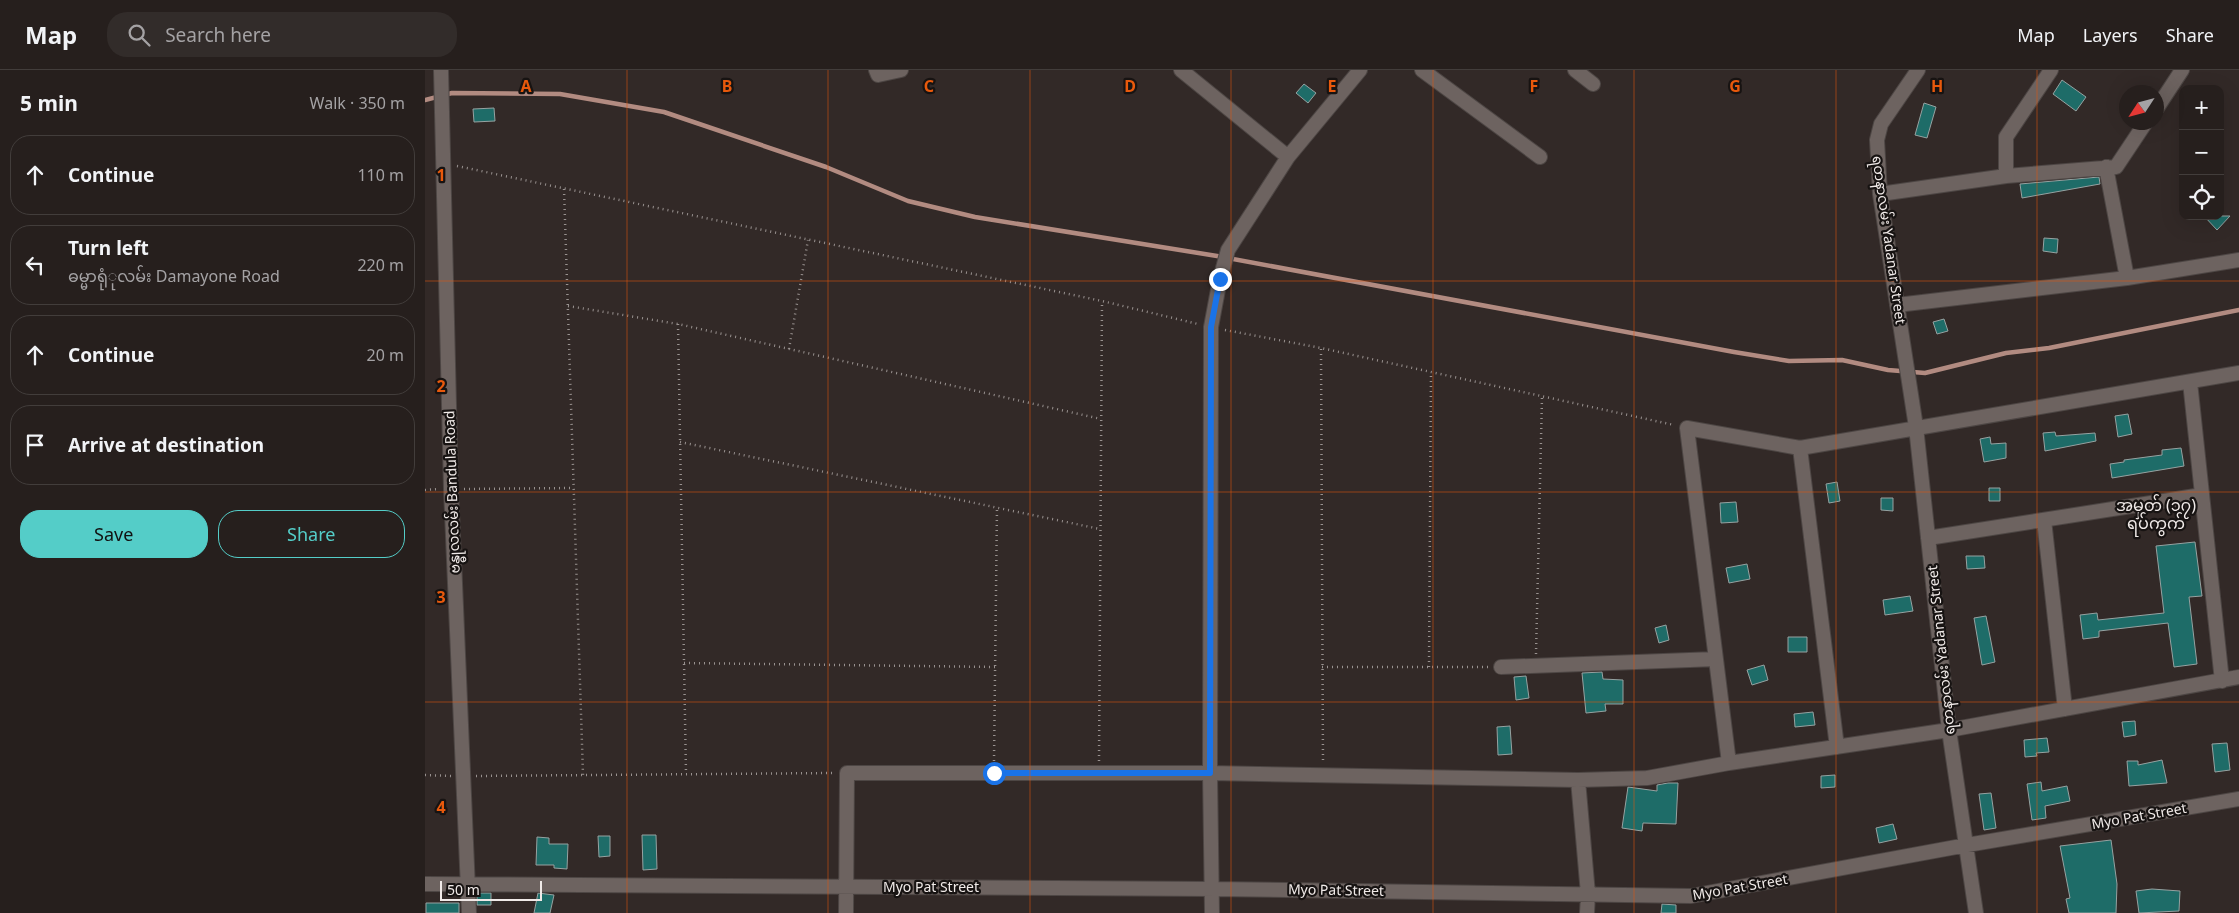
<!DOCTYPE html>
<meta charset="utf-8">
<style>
:root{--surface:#261f1d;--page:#322c2a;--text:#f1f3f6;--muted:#a4a2a4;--line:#423d3b;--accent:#54cdc8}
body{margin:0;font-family:"Noto Sans","Noto Sans Myanmar",sans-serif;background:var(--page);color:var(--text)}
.controls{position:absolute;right:15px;top:15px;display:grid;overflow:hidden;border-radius:10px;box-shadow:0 5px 20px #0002}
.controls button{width:45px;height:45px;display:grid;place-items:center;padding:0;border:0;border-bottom:1px solid var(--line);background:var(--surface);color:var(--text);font:25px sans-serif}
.compass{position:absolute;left:1694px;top:15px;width:45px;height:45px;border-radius:50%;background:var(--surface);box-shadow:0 5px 20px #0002;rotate:234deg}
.scale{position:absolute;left:15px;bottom:12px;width:102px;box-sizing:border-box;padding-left:5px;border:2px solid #f0eae8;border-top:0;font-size:14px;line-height:18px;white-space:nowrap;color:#f0eae8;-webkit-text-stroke:4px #171312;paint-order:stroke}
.stop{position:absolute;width:15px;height:15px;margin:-11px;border:4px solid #1a73e8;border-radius:50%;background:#fff}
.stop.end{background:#1a73e8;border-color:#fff;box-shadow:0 1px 5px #0008}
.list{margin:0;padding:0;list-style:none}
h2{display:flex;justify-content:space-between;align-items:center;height:65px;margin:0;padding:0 20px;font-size:21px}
h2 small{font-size:16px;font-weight:400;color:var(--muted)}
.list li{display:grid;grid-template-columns:32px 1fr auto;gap:15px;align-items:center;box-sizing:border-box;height:80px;margin:0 10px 10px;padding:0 10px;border:1px solid var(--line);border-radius:20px}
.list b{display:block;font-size:19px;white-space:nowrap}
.list p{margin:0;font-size:16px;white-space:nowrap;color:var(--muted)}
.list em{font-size:16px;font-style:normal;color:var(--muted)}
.actions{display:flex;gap:10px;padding:15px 20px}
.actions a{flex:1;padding:11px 0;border:1px solid var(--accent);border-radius:20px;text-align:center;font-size:18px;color:var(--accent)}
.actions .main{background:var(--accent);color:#111}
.icon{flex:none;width:28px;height:28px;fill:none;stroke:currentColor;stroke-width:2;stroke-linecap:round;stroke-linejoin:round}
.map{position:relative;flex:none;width:1814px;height:843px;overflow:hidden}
header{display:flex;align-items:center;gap:30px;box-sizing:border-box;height:70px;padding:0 25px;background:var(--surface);border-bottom:1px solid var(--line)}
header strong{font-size:24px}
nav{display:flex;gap:28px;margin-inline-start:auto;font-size:18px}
.search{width:350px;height:45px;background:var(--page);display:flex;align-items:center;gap:12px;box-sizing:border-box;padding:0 18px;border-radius:20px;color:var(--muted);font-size:19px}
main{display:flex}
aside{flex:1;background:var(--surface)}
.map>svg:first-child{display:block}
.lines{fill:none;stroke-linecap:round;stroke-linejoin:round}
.stream{stroke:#b28b81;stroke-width:4.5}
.building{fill:#1e6c68;stroke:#96a2a1}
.street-casing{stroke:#4d4644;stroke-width:16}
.path{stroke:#999290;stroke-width:2.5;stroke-dasharray:1 4;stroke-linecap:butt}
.street{stroke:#6d6360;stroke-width:14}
.route{stroke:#1a73e8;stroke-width:6}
.grid{fill:none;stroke:#e8590c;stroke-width:1;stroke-opacity:0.55}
.labels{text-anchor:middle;stroke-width:4.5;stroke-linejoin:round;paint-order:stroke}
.street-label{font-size:14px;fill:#f0eae8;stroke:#171312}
.quarter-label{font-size:16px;fill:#f0eae8;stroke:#171312}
.grid-label{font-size:16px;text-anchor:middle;font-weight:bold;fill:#e8590c;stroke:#171312;stroke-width:4.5;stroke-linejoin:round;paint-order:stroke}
</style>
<header>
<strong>Map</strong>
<div class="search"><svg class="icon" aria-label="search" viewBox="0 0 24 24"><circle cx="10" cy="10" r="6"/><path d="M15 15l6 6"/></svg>Search here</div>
<nav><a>Map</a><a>Layers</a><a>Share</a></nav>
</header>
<main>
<aside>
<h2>5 min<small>Walk · 350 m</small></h2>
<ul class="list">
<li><svg class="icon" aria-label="ahead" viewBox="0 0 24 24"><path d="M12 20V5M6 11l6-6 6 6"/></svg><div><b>Continue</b></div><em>110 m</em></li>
<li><svg class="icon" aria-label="left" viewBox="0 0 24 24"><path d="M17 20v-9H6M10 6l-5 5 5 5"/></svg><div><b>Turn left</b><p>ဓမ္မာရုံုလမ်း Damayone Road</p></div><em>220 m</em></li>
<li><svg class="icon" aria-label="ahead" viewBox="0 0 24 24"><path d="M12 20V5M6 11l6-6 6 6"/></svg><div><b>Continue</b></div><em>20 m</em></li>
<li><svg class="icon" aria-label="arrive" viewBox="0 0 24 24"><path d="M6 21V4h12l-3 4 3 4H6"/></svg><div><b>Arrive at destination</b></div></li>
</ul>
<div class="actions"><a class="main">Save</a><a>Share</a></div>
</aside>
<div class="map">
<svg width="1814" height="843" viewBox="0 0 1814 843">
<rect width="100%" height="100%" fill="#322927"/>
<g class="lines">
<!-- stream -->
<path class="stream" d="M0 30 27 23 135 24 239 42 401 97 483 131 550 147 792 186 1309 282 1364 291 1417 290 1463 300 1500 303 1581 283 1624 278 1814 240"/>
</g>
<!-- building -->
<path class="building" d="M1637 10 1661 27 1651 41 1628 24Z
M879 14 891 23 883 33 871 23Z
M1499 33 1511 37 1502 68 1490 65Z
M69 38 70 51 49 52 48 39Z
M1674 107 1675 114 1597 128 1595 114Z
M1779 146H1805L1792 160Z
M1619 168 1633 169 1632 183 1618 181Z
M1519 249 1523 261 1512 264 1508 252Z
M1703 344 1707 364 1693 367 1690 346Z
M1630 362 1631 366 1670 363 1671 371 1620 381 1618 363Z
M1565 367 1566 374 1581 373V388L1559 392 1555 369Z
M1756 378 1759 396 1687 408 1685 394 1699 392V390L1737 385V380Z
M1412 412 1415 431 1404 433 1401 414Z
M1564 418H1575V431H1564Z
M1456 428H1468V441L1456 440Z
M1311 432 1313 452 1296 453 1295 433Z
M1770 472 1777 526 1764 527 1772 594 1749 597 1743 553 1674 561V567L1658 569 1655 545 1672 543 1673 550 1739 543 1731 476Z
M1541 486H1559L1560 498 1542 499Z
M1322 494 1325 509 1304 513 1301 498Z
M1485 526 1488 541 1460 545 1458 530Z
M1561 546 1570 592 1557 595 1549 548Z
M1241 555 1244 570 1234 573 1230 558Z
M1363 567H1382V582H1363Z
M1339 595 1343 610 1327 615 1322 600Z
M1177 602 1178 609 1198 610V634H1180L1181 641 1161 643 1157 603Z
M1101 606 1104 628 1091 630 1089 607Z
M1388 642 1390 655 1370 657 1369 644Z
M1710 651 1711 665 1699 667 1697 652Z
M1085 656 1087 684 1073 685 1072 657Z
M1622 668 1624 682 1611 683 1612 686 1600 687 1599 670Z
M1802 673 1805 700 1790 702 1787 674Z
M1737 690 1742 713 1704 716 1702 691H1713V695Z
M1410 705V717L1396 718V706Z
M1616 712 1617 721 1642 716 1645 731 1620 736 1621 748 1607 750 1602 714Z
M1243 713H1253L1251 754 1218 753 1217 761 1197 758 1203 717 1232 721V715Z
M1566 723 1571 758 1559 760 1554 724Z
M1468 754 1472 769 1454 773 1451 758Z
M217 765H231L232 799 218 800Z
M173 766H185V786L174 787Z
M112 767 124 768V774H143L142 799 129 798V795H111Z
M1686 770 1692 814 1691 843H1644L1641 829 1645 828 1635 776Z
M1727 819 1755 821 1754 841 1714 843 1711 821Z
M52 823H66V835H52Z
M113 823 129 825 125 843H109Z
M1 833H34V843H1Z
M1237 834 1251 835V843H1236Z"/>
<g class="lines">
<defs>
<path id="street" d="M16 0 26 419 44 843
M451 0 453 5 476 0
M756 0 863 87
M997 0 1115 87
M1150 0 1168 14
M1493 0 1456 54 1452 70 1455 124 1491 357 1524 660 1551 843
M1732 38 1757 0
M1681 97 1702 208
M1581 106V67L1626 0
M1455 124 1581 106 1691 97 1721 52
M1472 235 1702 208 1814 190
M1765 312 1797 611
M1375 378 1412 677
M1619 450 1640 639
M1503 468 1777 425
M1076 597 1291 589
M1304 693 1262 358 1375 378 1814 303
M1153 710 1163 824 1162 843
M0 814 788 819 1266 826 1542 775 1814 729
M421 843 422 703H785L1153 710 1222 708 1304 693 1524 660 1814 607
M787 843 785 703 786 257 795 209 803 180 863 87 935 0"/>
</defs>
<!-- street casing -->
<use href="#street" class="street-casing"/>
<!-- path -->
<path class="path" d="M32 96 677 231 773 254
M139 119 158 705
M143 236 253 254 676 349
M253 254 261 704
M800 260 896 278 1249 355
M364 279 383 170
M896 279 898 693
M255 372 675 459
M39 419 148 418
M0 420 13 419
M1111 584 1117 327
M259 593 570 597
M897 597H1063
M1004 597 1006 302
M569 691 572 437
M674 691 677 232
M0 705 26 706
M51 706 408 703"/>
<!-- street -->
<use href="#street" class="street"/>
</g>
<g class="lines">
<!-- route -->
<path class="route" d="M569 703H785L786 257 795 209"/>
</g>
<!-- grid -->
<path class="grid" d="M202 0V843M403 0V843M605 0V843M806 0V843M1008 0V843M1209 0V843M1411 0V843M1612 0V843M0 211H1814M0 422H1814M0 632H1814"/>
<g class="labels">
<!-- street labels -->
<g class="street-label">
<text transform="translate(1464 170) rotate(82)" y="5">ရတနာလမ်း Yadanar Street</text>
<text transform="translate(27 422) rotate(-92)" y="5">ဗန္ဓုလလမ်း Bandula Road</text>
<text transform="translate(1516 580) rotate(-96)" y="5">ရတနာလမ်း Yadanar Street</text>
<text transform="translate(1714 746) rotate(-10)" y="5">Myo Pat Street</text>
<text x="506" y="822">Myo Pat Street</text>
<text transform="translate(1315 817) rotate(-10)" y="5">Myo Pat Street</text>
<text transform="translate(911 820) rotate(1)" y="5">Myo Pat Street</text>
</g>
<!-- quarter labels -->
<g class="quarter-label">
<text x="1731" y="441">အမှတ် (၁၇)<tspan x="1731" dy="18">ရပ်ကွက်</tspan></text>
</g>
</g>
<g class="grid-label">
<text x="101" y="22">A</text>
<text x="302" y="22">B</text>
<text x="504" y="22">C</text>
<text x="705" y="22">D</text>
<text x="907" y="22">E</text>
<text x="1109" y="22">F</text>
<text x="1310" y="22">G</text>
<text x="1512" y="22">H</text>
<text x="16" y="111">1</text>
<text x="16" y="322">2</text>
<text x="16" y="533">3</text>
<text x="16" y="743">4</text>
</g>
</svg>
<div class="controls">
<button>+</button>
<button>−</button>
<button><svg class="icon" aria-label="locate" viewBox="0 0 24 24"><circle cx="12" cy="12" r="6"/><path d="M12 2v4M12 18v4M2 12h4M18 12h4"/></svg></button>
</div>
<svg class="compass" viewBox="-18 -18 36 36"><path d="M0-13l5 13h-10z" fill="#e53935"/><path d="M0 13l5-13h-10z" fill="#a4a2a4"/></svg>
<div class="scale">50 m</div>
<div class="stop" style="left:569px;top:703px"></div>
<div class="stop end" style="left:795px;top:209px"></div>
</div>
</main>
